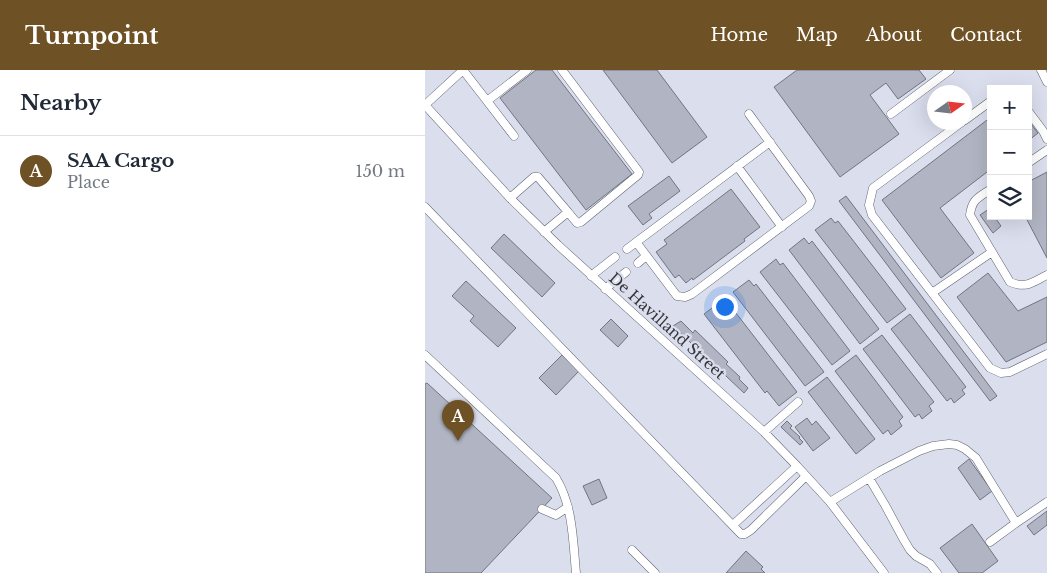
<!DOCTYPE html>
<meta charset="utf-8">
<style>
:root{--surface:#fff;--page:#f6f6f7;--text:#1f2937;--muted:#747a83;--line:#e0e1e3;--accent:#6e5125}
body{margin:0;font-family:"Libre Baskerville",serif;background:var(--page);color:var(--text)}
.controls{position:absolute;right:15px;top:15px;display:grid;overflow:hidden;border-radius:0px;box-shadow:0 5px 20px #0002}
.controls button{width:45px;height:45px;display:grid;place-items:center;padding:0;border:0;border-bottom:1px solid var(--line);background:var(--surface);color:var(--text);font:25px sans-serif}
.compass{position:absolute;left:502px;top:15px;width:45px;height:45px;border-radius:50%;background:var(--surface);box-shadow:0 5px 20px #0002;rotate:76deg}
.you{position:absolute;left:299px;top:236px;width:18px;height:18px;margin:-12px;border:4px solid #fff;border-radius:50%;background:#1a73e8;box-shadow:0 0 0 8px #1a73e833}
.badge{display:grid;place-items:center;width:32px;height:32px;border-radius:50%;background:var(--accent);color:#fff;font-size:16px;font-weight:700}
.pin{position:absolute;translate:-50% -41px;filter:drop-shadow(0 1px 2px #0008)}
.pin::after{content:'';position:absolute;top:26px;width:18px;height:15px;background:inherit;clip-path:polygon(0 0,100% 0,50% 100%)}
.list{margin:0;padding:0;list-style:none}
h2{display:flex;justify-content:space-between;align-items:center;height:65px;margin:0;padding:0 20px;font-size:21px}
h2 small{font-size:16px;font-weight:400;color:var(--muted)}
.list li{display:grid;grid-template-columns:32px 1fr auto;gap:15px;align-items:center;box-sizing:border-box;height:70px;padding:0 20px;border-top:1px solid var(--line)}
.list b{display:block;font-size:19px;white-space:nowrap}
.list p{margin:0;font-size:16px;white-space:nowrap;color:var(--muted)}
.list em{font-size:16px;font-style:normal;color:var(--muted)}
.icon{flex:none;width:28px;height:28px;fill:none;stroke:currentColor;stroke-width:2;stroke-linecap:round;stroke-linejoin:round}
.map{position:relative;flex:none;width:622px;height:503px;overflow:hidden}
header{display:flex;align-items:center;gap:30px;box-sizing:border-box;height:70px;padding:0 25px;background:var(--accent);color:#fff}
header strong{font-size:24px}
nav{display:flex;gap:28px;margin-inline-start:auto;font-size:18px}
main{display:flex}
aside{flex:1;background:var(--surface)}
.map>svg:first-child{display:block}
.building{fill:#b1b4c2;stroke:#717581}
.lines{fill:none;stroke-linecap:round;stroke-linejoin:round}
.service-casing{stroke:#606470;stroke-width:9}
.service{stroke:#fff;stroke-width:8}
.labels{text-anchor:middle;stroke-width:4.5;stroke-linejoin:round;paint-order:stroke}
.street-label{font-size:15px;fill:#35363b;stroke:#dbdeed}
</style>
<header>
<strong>Turnpoint</strong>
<nav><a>Home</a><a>Map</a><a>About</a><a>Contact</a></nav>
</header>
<main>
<aside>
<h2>Nearby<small></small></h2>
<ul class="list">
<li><span class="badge">A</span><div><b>SAA Cargo</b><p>Place</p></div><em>150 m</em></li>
</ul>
</aside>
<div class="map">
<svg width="622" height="503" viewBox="0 0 622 503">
<rect width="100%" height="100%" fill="#dbdeed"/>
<!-- building -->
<path class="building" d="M111 0H127L207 104 161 140 75 28Z
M178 0H232L282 67 247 93Z
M372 0H494L501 9 473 29 461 13 445 25 474 64 415 107 349 17Z
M566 47V99L515 138 549 183 516 208 457 130Z
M603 50 613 63 603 71Z
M622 102V188L600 146H603V112Z
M244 106 255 121 224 144 227 148 218 155 203 136Z
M306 119 335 157 319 169 320 171 268 210 267 208 261 213 254 205 250 208 231 182 242 174 239 170Z
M421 126 572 326 565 331 414 131Z
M564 139 566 142V146H569L576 156 568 163 555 145Z
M406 148 410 153 413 151 481 239 462 253 390 160Z
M79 164 130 213 117 227 66 178Z
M379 168 384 174 387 171 454 259 435 274 364 180Z
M351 189 355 195 358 193 425 281 407 295 335 202Z
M563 203 593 241 622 227V272L581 292 532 227Z
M324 210 329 216 331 214 399 302 380 316 308 222Z
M41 211 91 258 73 277 45 251 49 246 27 226Z
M295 232 299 237 304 234 372 322 354 336 342 321 340 323 279 244Z
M485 244 541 317 537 320 540 324 529 333 526 328 522 331 466 259Z
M186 249 203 266 193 277 175 260Z
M256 251 268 263 270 260 303 292 301 294 315 307 314 309 323 318 319 323 248 256Z
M457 265 509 332 504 336 507 341 497 349 494 344 490 347 438 279Z
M137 285 154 301 131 325 114 308Z
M431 285 478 347 474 351 477 356 466 365 463 360 458 364 410 301Z
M402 307 450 369 431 384 383 322Z
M2 313 127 428 56 503H0V314Z
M382 348 387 355 391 351 405 368 388 381 370 357Z
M362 351 367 356 365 358 375 367 374 368 378 372 375 375 356 357Z
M544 389 567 421 555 430 533 398Z
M174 409 182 428 167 435 158 416Z
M622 441V455L609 465 602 456Z
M547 454 573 491 557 503H534L515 478Z
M321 481 338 497 336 499 340 503H301Z"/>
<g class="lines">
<defs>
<path id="service" d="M616 0 622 12
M0 35 85 128 133 175 339 362 372 396 405 432 459 503
M0 35 38 0 62 31
M603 41 618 61 622 69
M466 44 525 0
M540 50 566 31
M537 52 448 118 444 135 447 145 565 298 576 303 585 302 622 284
M89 66 62 31 102 0
M603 93 622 80
M312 96 357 157
M566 119C553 128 547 129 545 145L585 212C601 219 608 212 622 205
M85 128 109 107H113L143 142
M0 137 316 464H320L326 460 381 406
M119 162 143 142 152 153 156 152 213 105 214 102 137 0
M211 172 252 226 260 227 267 224 384 136 386 131 384 126 324 44
M202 179 345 72
M213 193 221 186
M166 206 190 187
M180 219 201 202
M507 223 567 182
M0 285 131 408C148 436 148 471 151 503
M339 362 373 332
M444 408 460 435 479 470 485 480 491 486 505 494 512 503
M405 432 455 401 494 381 508 376 524 374 532 375 540 379 551 388 591 453 565 472
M117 439 131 445 143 437
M591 453 622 432
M308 455 372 396
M207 480 230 503"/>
</defs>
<!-- service casing -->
<use href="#service" class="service-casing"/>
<!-- service -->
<use href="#service" class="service"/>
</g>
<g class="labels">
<!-- street labels -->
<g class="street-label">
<text transform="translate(242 256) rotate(42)" y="5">De Havilland Street</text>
</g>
</g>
</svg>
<div class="controls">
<button>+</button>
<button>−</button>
<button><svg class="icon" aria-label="layers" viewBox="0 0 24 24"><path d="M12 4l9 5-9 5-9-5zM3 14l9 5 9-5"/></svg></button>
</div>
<svg class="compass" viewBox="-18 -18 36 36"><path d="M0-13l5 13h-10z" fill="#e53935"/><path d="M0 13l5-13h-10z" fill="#747a83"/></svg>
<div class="you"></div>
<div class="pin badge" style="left:33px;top:371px">A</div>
</div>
</main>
